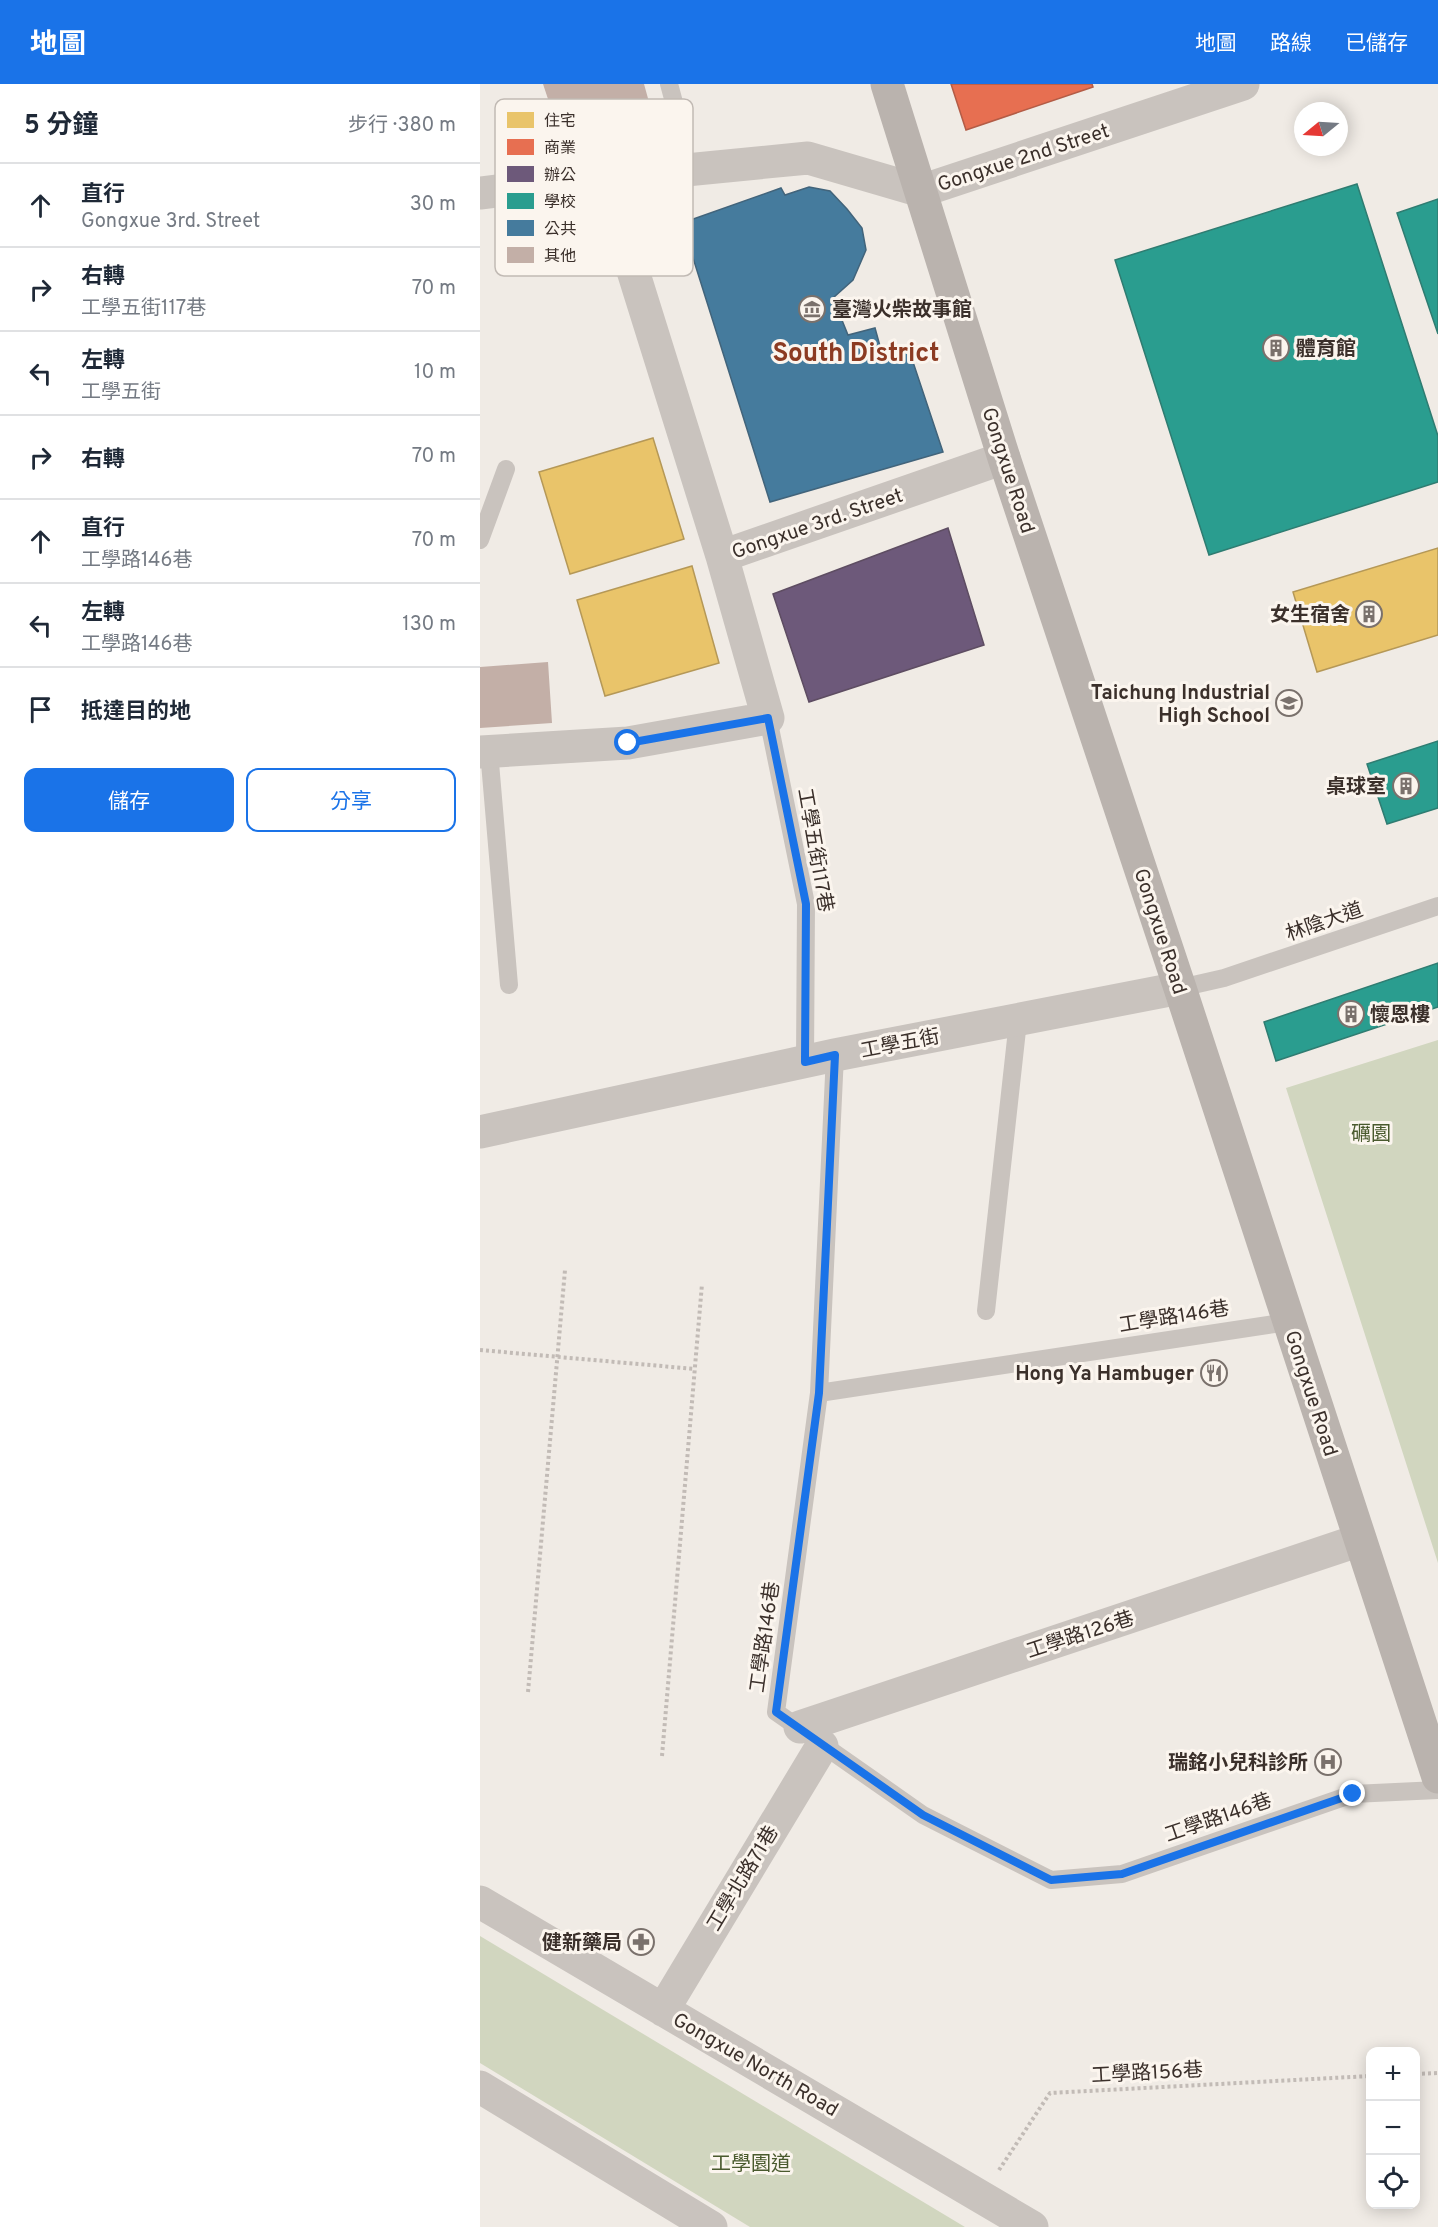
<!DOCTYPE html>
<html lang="zh-TW">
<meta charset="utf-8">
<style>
:root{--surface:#fff;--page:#f2f2f3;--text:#1f2937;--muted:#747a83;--line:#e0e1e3;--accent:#1a73e8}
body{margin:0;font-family:Overpass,"Noto Sans TC",sans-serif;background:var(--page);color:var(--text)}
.controls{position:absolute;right:18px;bottom:18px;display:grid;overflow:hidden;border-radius:12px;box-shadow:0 3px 15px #0003}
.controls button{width:54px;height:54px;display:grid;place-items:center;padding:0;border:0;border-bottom:2px solid var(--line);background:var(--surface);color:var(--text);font:30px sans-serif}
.compass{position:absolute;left:814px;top:18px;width:54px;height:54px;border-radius:50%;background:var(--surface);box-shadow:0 3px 15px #0003;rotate:252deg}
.stop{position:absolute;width:18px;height:18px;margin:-14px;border:4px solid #1a73e8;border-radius:50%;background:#fff}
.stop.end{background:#1a73e8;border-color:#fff;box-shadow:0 2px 6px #0008}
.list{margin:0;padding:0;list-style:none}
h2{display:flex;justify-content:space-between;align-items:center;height:78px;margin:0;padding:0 24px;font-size:26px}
h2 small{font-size:20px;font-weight:400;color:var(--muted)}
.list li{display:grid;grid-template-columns:39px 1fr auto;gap:18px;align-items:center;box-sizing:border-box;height:84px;padding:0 24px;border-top:2px solid var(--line)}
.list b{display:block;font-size:22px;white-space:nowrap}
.list p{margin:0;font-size:20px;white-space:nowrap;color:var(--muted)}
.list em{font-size:20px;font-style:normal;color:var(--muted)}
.actions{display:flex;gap:12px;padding:18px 24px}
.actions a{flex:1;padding:14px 0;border:2px solid var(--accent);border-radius:12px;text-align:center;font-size:21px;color:var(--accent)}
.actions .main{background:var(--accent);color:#fff}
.icon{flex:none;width:33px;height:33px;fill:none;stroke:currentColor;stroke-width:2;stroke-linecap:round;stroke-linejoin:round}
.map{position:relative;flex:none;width:958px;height:2143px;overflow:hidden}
header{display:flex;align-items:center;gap:36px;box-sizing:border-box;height:84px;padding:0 30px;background:var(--accent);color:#fff}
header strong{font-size:28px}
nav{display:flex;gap:33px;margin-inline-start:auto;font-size:21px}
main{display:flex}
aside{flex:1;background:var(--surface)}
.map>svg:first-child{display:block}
.green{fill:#d1d6bf}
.homes{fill:#e9c46a;stroke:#b59857;stroke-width:1.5}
.shops{fill:#e76f51;stroke:#b35c46;stroke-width:1.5}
.offices{fill:#6d597a;stroke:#5e4d62;stroke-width:1.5}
.schools{fill:#2a9d8f;stroke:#2f7c71;stroke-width:1.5}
.public{fill:#457b9d;stroke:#42647b;stroke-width:1.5}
.building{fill:#c3afa7}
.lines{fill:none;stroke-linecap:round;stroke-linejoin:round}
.path{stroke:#c2bbb6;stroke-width:4;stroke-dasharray:3 3;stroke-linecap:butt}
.lane{stroke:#c9c3be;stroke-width:18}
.street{stroke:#c9c3be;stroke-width:33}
.secondary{stroke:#bab3ae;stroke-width:33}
.route{stroke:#1a73e8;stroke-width:8}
.labels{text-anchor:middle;stroke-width:6;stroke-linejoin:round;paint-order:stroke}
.street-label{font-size:20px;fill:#3b302b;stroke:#fbf5ee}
.poi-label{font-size:20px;font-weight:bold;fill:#3b302b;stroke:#fbf5ee;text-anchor:end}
.park-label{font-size:20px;fill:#4a5a2e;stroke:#fbf5ee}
.district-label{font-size:26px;font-weight:bold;fill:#8c3b22;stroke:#fbf5ee}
.key{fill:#fbf5ee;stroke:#c1bab4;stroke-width:1.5}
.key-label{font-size:16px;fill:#3b302b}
</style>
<header>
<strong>地圖</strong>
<nav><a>地圖</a><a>路線</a><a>已儲存</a></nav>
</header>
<main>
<aside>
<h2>5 分鐘<small>步行 · 380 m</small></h2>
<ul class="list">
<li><svg class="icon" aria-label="ahead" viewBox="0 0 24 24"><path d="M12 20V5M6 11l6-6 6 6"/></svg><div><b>直行</b><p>Gongxue 3rd. Street</p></div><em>30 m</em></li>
<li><svg class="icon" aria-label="right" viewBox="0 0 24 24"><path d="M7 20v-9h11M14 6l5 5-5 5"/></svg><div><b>右轉</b><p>工學五街117巷</p></div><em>70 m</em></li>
<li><svg class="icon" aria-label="left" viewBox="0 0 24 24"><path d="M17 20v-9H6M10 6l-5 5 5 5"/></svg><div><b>左轉</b><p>工學五街</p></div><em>10 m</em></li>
<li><svg class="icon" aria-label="right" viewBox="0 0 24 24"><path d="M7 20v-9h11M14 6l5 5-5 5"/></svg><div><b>右轉</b></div><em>70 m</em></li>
<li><svg class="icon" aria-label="ahead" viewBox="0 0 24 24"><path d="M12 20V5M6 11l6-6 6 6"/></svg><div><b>直行</b><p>工學路146巷</p></div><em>70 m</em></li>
<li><svg class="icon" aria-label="left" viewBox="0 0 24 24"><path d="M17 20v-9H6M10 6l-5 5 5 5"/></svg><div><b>左轉</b><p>工學路146巷</p></div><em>130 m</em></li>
<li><svg class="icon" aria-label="arrive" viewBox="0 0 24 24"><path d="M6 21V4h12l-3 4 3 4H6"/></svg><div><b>抵達目的地</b></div></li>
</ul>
<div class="actions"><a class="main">儲存</a><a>分享</a></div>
</aside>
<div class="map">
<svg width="958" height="2143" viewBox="0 0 958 2143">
<rect width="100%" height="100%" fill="#f0ebe5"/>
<!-- green -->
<path class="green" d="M958 956V1479L806 1004Z
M0 1852 485 2143H270L0 1979Z"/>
<!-- homes -->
<path class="homes" d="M173 354 204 455 90 490 59 388Z
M958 464V551L837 588 813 508Z
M212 482 239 579 125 612 97 516Z"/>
<!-- shops -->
<path class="shops" d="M471 0H612L613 3 486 46Z"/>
<!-- offices -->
<path class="offices" d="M468 444 504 561 329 618 293 510Z"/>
<!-- schools -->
<path class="schools" d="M877 100 958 352V398L729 471 635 176Z
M958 115V250L917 129Z
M958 657V724L907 740 887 680Z
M958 879V923L796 977 784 938Z"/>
<!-- public -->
<path class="public" d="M329 103 350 107 367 125 382 144 386 166 373 196 353 214 368 251 395 244 403 273 428 263 463 368 290 418 202 139 301 104 305 111Z"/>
<!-- building -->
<path class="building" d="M63 0H164L169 18 119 36 74 33Z
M68 578 72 639 0 644V583Z"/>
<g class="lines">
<!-- path -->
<path class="path" d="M0 1266 215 1285
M48 1608 85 1186
M182 1672 222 1200
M936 1990 958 1989
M519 2086 570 2009 890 1992"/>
<!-- lane -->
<path class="lane" d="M189 0 195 22
M0 456 26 385
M288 634 326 820 325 978
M9 667 29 901
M700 904 744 894 958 822
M355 971 339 1309 296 1628 443 1731 571 1796 642 1790 873 1710 958 1706
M506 1227 538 937
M339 1309 808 1238"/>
<!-- street -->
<path class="street" d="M0 109 124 94 328 74 441 107 763 0
M242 472 524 374
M0 668 148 659 288 634 242 472 124 94
M0 1048 355 971 700 904
M320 1643 880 1456
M0 1818 552 2143
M183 1926 342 1662
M0 2003 231 2143"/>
<!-- secondary -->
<path class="secondary" d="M407 0 524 374 700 904 958 1693"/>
</g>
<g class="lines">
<!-- route -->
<path class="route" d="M148 659 288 634 326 820 325 978 355 971 339 1309 296 1628 443 1731 571 1796 642 1790 873 1710"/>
</g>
<!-- icons -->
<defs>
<symbol id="museum-ring" viewBox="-11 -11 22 22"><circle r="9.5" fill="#fbf5ee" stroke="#7a716c" stroke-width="1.5"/><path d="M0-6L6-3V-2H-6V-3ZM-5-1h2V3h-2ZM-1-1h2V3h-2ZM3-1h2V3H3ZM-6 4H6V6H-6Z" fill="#7a716c"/></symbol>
<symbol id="building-ring" viewBox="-11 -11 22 22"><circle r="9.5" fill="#fbf5ee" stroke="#7a716c" stroke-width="1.5"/><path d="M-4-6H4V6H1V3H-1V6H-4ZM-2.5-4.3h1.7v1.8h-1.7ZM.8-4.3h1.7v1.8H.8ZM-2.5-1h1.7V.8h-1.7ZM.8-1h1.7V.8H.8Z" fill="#7a716c"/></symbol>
<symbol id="school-ring" viewBox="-11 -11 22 22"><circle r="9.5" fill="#fbf5ee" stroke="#7a716c" stroke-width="1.5"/><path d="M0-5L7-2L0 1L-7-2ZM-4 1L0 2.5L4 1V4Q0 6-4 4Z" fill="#7a716c"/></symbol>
<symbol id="restaurant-ring" viewBox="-11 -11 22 22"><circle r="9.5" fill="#fbf5ee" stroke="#7a716c" stroke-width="1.5"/><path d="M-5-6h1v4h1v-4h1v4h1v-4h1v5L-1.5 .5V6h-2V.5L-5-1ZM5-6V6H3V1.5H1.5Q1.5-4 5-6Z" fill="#7a716c"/></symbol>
<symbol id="hospital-ring" viewBox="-11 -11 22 22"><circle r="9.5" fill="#fbf5ee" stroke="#7a716c" stroke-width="1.5"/><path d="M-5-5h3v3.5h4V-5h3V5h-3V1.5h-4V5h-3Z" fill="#7a716c"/></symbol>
<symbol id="pharmacy-ring" viewBox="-11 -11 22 22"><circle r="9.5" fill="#fbf5ee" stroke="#7a716c" stroke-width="1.5"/><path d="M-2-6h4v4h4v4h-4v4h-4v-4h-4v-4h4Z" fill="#7a716c"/></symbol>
</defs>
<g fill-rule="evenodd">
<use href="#museum-ring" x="317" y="210" width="30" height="30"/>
<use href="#building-ring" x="781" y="249" width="30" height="30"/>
<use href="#building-ring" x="874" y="515" width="30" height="30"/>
<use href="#school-ring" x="794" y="604" width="30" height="30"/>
<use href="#building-ring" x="911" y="687" width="30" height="30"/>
<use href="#building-ring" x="856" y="915" width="30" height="30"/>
<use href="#restaurant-ring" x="719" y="1274" width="30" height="30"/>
<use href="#hospital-ring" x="833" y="1663" width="30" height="30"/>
<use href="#pharmacy-ring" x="146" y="1843" width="30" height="30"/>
</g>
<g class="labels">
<!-- street labels -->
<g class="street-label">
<text transform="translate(543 73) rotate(-18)" y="7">Gongxue 2nd Street</text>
<text transform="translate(529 386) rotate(72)" y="7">Gongxue Road</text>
<text transform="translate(337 439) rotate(-19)" y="7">Gongxue 3rd. Street</text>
<text transform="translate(336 766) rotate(80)" y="7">工學五街117巷</text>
<text transform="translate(844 837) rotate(-19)" y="7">林陰大道</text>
<text transform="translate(681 847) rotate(72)" y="7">Gongxue Road</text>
<text transform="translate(420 959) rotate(-11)" y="7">工學五街</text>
<text transform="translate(694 1232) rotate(-9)" y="7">工學路146巷</text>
<text transform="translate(832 1309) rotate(72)" y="7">Gongxue Road</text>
<text transform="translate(600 1550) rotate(-18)" y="7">工學路126巷</text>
<text transform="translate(284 1553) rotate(-82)" y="7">工學路146巷</text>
<text transform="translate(738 1733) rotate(-19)" y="7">工學路146巷</text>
<text transform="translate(262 1794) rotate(-59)" y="7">工學北路71巷</text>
<text transform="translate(276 1980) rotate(30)" y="7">Gongxue North Road</text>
<text transform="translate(667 1988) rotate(-3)" y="7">工學路156巷</text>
</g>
<!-- poi labels -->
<g class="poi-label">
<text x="352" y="232" text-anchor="start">臺灣火柴故事館</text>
<text x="816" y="271" text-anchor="start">體育館</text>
<text x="870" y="537">女生宿舍</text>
<text x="790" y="615">Taichung Industrial<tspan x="790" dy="23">High School</tspan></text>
<text x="906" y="709">桌球室</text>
<text x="890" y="937" text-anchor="start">懷恩樓</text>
<text x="714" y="1296">Hong Ya Hambuger</text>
<text x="828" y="1685">瑞銘小兒科診所</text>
<text x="142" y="1865">健新藥局</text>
</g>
<!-- park labels -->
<g class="park-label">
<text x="891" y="1056">礪園</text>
<text x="271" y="2086">工學園道</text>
</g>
<!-- district labels -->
<g class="district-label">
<text x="376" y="277">South District</text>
</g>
</g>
<!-- legend -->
<rect x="15" y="15" width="198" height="177" rx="9" class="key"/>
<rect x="27" y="28" width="27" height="16" fill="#e9c46a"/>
<rect x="27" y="55" width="27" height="16" fill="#e76f51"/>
<rect x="27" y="82" width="27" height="16" fill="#6d597a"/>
<rect x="27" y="109" width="27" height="16" fill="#2a9d8f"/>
<rect x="27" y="136" width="27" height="16" fill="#457b9d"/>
<rect x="27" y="163" width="27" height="16" fill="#c3afa7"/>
<g class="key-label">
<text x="64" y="42">住宅</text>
<text x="64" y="69">商業</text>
<text x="64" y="96">辦公</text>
<text x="64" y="123">學校</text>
<text x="64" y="150">公共</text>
<text x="64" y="177">其他</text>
</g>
</svg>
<div class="controls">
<button>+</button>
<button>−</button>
<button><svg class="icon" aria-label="locate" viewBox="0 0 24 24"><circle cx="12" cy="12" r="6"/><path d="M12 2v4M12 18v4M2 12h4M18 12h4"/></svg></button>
</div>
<svg class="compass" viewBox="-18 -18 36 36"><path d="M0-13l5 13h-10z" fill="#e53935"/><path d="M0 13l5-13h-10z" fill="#747a83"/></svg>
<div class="stop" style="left:148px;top:659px"></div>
<div class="stop end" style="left:873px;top:1710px"></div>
</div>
</main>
